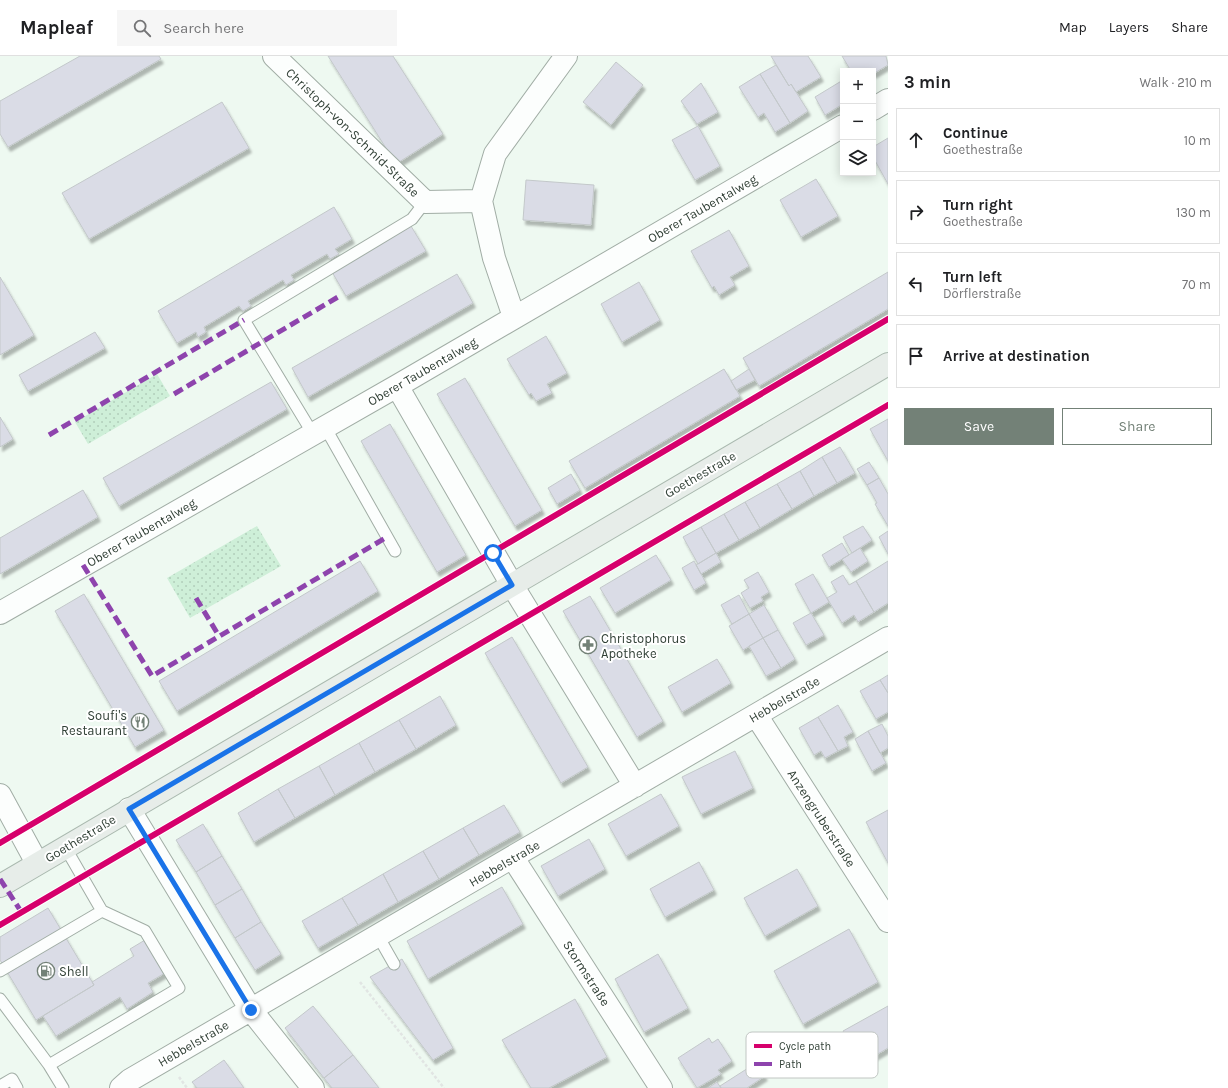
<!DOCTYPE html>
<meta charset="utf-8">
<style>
:root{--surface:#fff;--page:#f6f6f6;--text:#202124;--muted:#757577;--line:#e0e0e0;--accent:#738177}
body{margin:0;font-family:Karla,sans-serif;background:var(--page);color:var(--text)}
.controls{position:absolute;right:12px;top:12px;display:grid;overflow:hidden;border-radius:0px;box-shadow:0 2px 10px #0003}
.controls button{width:36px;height:36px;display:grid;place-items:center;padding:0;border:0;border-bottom:1px solid var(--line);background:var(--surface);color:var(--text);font:20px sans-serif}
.stop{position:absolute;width:12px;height:12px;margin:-9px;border:3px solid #1a73e8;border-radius:50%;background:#fff}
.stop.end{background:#1a73e8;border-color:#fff;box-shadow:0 1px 4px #0008}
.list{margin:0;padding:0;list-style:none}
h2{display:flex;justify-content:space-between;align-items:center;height:52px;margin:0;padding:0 16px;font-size:17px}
h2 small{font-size:13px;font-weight:400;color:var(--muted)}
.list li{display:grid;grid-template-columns:26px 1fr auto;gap:12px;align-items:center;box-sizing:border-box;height:64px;margin:0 8px 8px;padding:0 8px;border:1px solid var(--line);border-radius:0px}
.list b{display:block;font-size:15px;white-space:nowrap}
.list p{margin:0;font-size:13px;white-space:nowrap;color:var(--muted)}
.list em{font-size:13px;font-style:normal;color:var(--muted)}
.actions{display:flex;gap:8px;padding:12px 16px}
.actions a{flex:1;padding:9px 0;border:1px solid var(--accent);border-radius:0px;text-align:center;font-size:14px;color:var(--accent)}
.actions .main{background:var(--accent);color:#fff}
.icon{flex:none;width:22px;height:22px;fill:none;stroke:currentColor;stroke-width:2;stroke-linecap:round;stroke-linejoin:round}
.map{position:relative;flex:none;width:888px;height:1032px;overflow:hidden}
header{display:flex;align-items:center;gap:24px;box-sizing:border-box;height:56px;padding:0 20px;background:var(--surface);border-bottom:1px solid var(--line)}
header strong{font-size:19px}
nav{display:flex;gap:22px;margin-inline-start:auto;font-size:14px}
.search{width:280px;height:36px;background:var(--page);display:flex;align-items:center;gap:10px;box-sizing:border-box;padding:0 14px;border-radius:0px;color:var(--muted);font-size:15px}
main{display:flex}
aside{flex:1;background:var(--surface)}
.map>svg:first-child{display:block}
.park{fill:url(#park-dots)}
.building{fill:#dadce6;stroke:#c3c8ca;filter:url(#shadow)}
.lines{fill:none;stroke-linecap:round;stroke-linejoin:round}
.service-casing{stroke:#a1ada5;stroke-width:13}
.minor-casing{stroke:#a1ada5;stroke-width:24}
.primary-casing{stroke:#aab9af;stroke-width:24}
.path{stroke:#e1e5e3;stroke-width:2.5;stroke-dasharray:3 2;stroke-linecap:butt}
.service{stroke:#fcfefd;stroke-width:11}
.minor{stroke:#fcfefd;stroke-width:22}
.primary{stroke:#e7ede9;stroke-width:22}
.quiet{stroke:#8e44ad;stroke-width:5;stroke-dasharray:10 5;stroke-linecap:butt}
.cycleway-casing{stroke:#fff;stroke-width:8}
.cycleway{stroke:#d6006c;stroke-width:6}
.route{stroke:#1a73e8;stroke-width:5}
.labels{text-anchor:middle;stroke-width:4;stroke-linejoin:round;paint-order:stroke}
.street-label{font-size:13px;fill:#314036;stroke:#fff}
.poi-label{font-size:13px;fill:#314036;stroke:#fff;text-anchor:start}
.key{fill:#fff;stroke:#c1c6c3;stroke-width:1}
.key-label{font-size:11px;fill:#314036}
</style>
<header>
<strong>Mapleaf</strong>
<div class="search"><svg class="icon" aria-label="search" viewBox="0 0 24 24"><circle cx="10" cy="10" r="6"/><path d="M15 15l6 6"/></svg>Search here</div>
<nav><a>Map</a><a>Layers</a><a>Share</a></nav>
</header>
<main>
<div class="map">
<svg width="888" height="1032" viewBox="0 0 888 1032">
<defs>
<pattern id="park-dots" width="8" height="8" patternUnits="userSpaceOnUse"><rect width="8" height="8" fill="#ceefd8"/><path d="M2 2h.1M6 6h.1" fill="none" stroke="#b1ceba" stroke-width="1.8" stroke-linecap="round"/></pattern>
<filter id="shadow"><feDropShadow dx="2.5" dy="4.5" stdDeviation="1" flood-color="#0004"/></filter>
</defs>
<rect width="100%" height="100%" fill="#eef9f1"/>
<!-- park -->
<path class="park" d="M157 318 170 340 88 388 75 366Z
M257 470 281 510 190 562 167 522Z"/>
<!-- building -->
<path class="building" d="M80 0H159L161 3 8 91 0 78V45Z
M328 0H393L443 78 396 108Z
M771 0H808L821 21 796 36 791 28 789 30Z
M842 0H886L888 9 873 18V15H851Z
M616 6 643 29 611 69 583 46Z
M776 9 789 30 791 28 808 55 790 67 760 18Z
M760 18 790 67 775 76 764 57 758 61 739 31Z
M843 24V48L825 59 815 41Z
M701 27 718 56 697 68 681 45Z
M222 46 249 92 89 183 62 137Z
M698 70 720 110 695 124 672 84Z
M888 82V128L873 101V91Z
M816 123 838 160 801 181 780 144Z
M526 124 594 129 591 169 523 164Z
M334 151 352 183 335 193 339 198 330 203 327 198 291 219 294 224 286 229 283 224 248 245 251 250 243 255 239 250 204 271 206 276 198 281 196 276 177 287 158 255Z
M411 170 426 195 346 240 332 216Z
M729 174 749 210 730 221 735 229 719 239 714 230 712 232 691 195Z
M888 216V253L759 330 743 302Z
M457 218 473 247 308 341 292 312Z
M0 221 34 279 0 299Z
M639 226 660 264 622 286 601 248Z
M95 276 105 292 28 335 19 319Z
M546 280 567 317 547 328 552 337 536 345 531 337 529 339 507 303Z
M724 313 740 340 585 432 569 405Z
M749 313 755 324 736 334 731 325Z
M465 322 542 454 515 470 437 338Z
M271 326 287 353 119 450 103 422Z
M0 361 13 383 0 391Z
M888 363V405L870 373Z
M390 368 466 499 437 516 361 385Z
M840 391 855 417 837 427 822 401Z
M822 401 837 427 814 440 800 415Z
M869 406 879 422 867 429 857 413Z
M800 415 814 440 792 453 777 428Z
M571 418 580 434 557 448 548 432Z
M879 422 888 438V470L875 448 877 447 867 429Z
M777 428 792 453 760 472 745 446Z
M83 434 98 461 0 518V482Z
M745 446 760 472 739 484 724 458Z
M724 458 739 484 716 497 701 471Z
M863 470 872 484 852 497 843 481Z
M701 471 716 497 698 508 683 481Z
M888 475V498L879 481Z
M842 487 849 499 829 511 822 499Z
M860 492 868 505 851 516 842 503Z
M716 497 721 506 701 518 696 509Z
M656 499 671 524 615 557 600 532Z
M360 505 378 535 177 655 159 625Z
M694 505 706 527 694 534 682 512Z
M888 505V547L874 556 856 525Z
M758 516 769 536 761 541 763 545 750 552 741 537 749 532 744 524Z
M813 518 829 546 811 557 795 528Z
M843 519 849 529 856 525 874 556 858 566 854 559 842 567 827 542 837 536 831 526Z
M84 538 164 674 135 691 55 555Z
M739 539 749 558 732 568 721 549Z
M590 540 663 665 637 681 563 555Z
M764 549 778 574 763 582 749 558Z
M811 557 824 579 806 589 793 567Z
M749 558 763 582 743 594 729 570Z
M778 574 795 603 781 612 763 582Z
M512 581 588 711 561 727 485 597Z
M763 582 781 612 766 620 749 590Z
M717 603 731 627 682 656 668 631Z
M888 619V637L880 624Z
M880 624 888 637V656L876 663 860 635Z
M440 640 456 669 416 693 399 664Z
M838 649 853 676 844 681 848 690 838 695 818 661Z
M818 661 838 695 825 702 821 695 814 699 799 672Z
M399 664 416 693 375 716 359 687Z
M882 668 888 680V692L880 697 868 675Z
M868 675 886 707 872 715 855 683Z
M359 687 375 716 335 739 319 710Z
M735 695 753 732 701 758 682 721Z
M319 710 335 739 295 762 278 733Z
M278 733 295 762 254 786 238 757Z
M661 738 679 770 626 800 608 768Z
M504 749 520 776 479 799 463 772Z
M888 754V807L866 766Z
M203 768 222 800 196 816 176 784Z
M463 772 479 799 439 823 423 795Z
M589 783 605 813 558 840 541 810Z
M423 795 439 823 398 846 383 818Z
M222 800 242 833 215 849 196 816Z
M699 806 714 834 665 861 650 833Z
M797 813 818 850 765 880 744 842Z
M383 818 398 846 358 869 342 842Z
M502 831 523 868 428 923 407 885Z
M242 833 261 866 235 882 215 849Z
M342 842 358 869 318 892 302 865Z
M48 852 94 929 36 964 0 904V881Z
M261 866 281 898 255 914 235 882Z
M849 873 878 926 803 968 774 915Z
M145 884 165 917 148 927 153 936 127 953 120 941 56 980 43 960 94 929 92 926 134 900 130 893Z
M658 898 688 952 644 976 615 923Z
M402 903 453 992 433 1004 370 921Z
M575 943 607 1001 549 1032H531L502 984Z
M313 950 353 999 324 1022 285 972Z
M888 950V992L861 1008 843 975Z
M709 982 712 987 718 983 732 1005 718 1014 721 1018 697 1032 678 1002Z
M353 999 379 1032H332L324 1022Z
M224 1004 244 1032H197L192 1026Z
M756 1007 765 1020 747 1032H721L720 1030Z
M717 1026 721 1032H708Z"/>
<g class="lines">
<defs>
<path id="service" d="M325 371 395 495
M313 378 244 264 412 163 425 146
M378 880 394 908
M0 915 102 855
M0 943 49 1009 63 1032
M49 1009 179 932 145 875 102 855 65 791
M0 1030 12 1023 17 1032"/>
<path id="minor" d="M274 0 425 146 481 145 494 202 514 261
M873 53 888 44
M481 145 495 98 566 0
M397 330 512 529 635 730
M0 557 397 330 843 70
M756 659 888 865
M0 739 37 807
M129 753 251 954 313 1032
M513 802 661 1032
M121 1032 130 1024 888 582"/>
<path id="primary" d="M0 830 888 308"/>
</defs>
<!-- service casing -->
<use href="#service" class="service-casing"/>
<!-- minor casing -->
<use href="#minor" class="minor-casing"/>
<!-- primary casing -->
<use href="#primary" class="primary-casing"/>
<!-- path -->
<path class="path" d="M360 926 444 1032
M179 1021 187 1032"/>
<!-- service -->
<use href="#service" class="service"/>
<!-- minor -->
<use href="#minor" class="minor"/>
<!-- primary -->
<use href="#primary" class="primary"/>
<!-- quiet -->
<path class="quiet" d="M174 338 338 241
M49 379 244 264
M83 509 152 620 387 481
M196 542 219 580
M0 823 22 857"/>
<defs>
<path id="cycleway" d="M0 787 888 263
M0 869 888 349"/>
</defs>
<!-- cycleway casing -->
<use href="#cycleway" class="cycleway-casing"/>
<!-- cycleway -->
<use href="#cycleway" class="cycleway"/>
</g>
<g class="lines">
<!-- route -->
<path class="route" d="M251 954 129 753 512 529 493 497"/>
</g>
<!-- icons -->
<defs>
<symbol id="pharmacy-ring" viewBox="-11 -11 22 22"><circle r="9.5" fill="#fff" stroke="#738177" stroke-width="1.5"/><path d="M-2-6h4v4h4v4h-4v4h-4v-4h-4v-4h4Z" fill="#738177"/></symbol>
<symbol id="restaurant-ring" viewBox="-11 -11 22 22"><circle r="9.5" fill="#fff" stroke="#738177" stroke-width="1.5"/><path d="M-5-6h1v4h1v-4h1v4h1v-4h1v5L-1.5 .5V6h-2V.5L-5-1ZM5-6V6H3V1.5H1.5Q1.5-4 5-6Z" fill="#738177"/></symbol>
<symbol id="fuel-ring" viewBox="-11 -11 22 22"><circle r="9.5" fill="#fff" stroke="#738177" stroke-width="1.5"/><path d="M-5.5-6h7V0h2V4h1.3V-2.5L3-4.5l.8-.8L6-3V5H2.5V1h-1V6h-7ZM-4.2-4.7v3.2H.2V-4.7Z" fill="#738177"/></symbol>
</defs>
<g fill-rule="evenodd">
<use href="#pharmacy-ring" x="578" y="579" width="20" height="20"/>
<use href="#restaurant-ring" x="130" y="656" width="20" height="20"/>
<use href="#fuel-ring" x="36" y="905" width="20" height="20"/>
</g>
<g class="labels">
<!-- street labels -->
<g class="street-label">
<text transform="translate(353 76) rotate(44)" y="5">Christoph-von-Schmid-Straße</text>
<text transform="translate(702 152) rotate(-30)" y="5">Oberer Taubentalweg</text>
<text transform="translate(422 315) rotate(-30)" y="5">Oberer Taubentalweg</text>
<text transform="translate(700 418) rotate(-30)" y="5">Goethestraße</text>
<text transform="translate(141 476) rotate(-30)" y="5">Oberer Taubentalweg</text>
<text transform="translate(784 643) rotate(-30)" y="5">Hebbelstraße</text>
<text transform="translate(822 762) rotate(57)" y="5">Anzengruberstraße</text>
<text transform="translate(80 782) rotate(-31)" y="5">Goethestraße</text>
<text transform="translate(504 807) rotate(-30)" y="5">Hebbelstraße</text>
<text transform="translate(587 917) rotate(57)" y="5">Stormstraße</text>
<text transform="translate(193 987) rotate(-30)" y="5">Hebbelstraße</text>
</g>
<!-- poi labels -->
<g class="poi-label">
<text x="601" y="587">Christophorus<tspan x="601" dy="15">Apotheke</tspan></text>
<text x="127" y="664" text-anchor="end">Soufi's<tspan x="127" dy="15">Restaurant</tspan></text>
<text x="59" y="920">Shell</text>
</g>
</g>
<!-- legend -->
<rect x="746" y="976" width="132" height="46" rx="6" class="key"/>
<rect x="754" y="988" width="18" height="4" fill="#d6006c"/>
<rect x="754" y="1006" width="18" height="4" fill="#8e44ad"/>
<g class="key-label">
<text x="779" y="994">Cycle path</text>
<text x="779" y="1012">Path</text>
</g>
</svg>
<div class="controls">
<button>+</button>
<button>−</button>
<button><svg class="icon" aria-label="layers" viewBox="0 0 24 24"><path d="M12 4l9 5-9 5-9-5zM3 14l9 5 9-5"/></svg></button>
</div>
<div class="stop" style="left:493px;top:497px"></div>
<div class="stop end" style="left:251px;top:954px"></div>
</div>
<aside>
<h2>3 min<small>Walk · 210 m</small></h2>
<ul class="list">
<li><svg class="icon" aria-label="ahead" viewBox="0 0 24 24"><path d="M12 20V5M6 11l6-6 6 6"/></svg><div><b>Continue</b><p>Goethestraße</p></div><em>10 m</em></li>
<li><svg class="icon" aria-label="right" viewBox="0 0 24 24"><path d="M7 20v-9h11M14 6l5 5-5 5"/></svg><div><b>Turn right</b><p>Goethestraße</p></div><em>130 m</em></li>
<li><svg class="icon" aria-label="left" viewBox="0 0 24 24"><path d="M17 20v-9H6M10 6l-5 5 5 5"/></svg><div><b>Turn left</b><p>Dörflerstraße</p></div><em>70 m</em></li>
<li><svg class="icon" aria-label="arrive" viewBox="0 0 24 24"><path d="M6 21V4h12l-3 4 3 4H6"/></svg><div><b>Arrive at destination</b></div></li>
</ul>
<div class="actions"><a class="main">Save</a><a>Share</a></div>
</aside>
</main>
